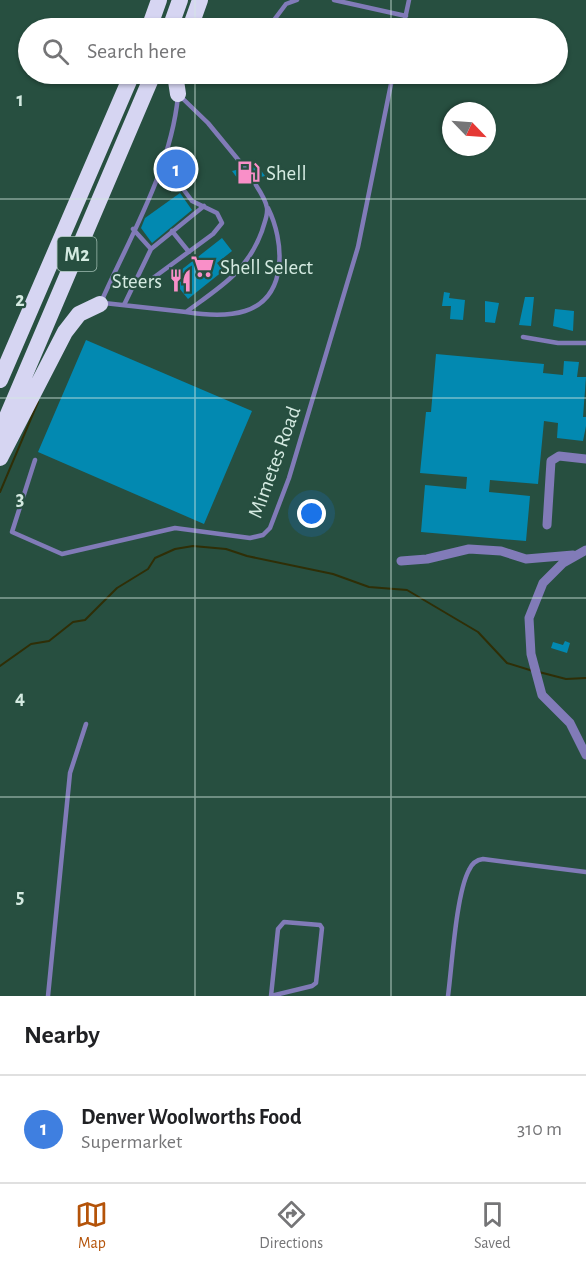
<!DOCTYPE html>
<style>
:root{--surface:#fff;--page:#f2f2f2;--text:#202124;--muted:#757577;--line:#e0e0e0;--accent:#b45309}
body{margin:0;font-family:"Alegreya Sans",sans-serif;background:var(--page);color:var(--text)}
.compass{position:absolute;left:442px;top:102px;width:54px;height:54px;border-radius:50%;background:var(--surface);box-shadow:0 2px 4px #0004;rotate:115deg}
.you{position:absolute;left:312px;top:514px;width:21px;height:21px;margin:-15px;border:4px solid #fff;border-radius:50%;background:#1a73e8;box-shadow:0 0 0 9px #1a73e833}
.badge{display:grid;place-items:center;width:39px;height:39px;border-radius:50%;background:var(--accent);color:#fff;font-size:20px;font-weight:700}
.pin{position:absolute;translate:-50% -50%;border:3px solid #fff;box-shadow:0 2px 6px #0006}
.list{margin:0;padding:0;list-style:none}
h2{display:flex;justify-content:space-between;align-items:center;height:78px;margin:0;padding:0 24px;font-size:26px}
h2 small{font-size:20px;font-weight:400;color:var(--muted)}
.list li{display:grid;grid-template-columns:39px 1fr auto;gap:18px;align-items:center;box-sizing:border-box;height:108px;padding:0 24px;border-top:2px solid var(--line)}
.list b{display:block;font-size:22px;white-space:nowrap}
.list p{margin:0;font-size:20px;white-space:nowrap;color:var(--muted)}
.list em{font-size:20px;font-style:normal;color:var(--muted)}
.icon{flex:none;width:33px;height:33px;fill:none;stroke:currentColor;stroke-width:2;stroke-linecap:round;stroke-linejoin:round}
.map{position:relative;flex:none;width:586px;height:996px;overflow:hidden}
.search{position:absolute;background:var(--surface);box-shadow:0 2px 4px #0004;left:18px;right:18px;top:18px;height:66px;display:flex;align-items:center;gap:15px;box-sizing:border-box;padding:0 21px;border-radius:33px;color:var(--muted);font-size:22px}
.sheet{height:186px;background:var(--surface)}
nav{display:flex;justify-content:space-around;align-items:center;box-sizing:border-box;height:84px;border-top:2px solid var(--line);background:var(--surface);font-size:16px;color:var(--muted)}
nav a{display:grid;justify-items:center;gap:3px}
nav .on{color:var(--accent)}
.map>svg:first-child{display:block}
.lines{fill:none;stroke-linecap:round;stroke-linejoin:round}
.stream{stroke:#2f2e06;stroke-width:2}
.building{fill:#0289b1}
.lane{stroke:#817bb8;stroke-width:4.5}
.street{stroke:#817bb8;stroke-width:9}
.highway{stroke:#d6d5f2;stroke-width:16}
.grid{fill:none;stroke:#d4eae1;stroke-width:1.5;stroke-opacity:0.55}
.labels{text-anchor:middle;stroke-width:4.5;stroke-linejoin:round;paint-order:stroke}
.shield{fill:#274f40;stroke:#a0bcb1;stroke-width:1.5}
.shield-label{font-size:20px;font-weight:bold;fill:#d4eae1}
.poi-label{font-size:21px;fill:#d4eae1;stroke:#274f40;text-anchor:start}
.street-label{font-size:21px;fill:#d4eae1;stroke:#274f40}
.grid-label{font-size:20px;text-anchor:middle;font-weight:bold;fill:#d4eae1;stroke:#274f40;stroke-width:4.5;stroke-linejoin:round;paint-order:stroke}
</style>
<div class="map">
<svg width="586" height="996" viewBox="0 0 586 996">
<rect width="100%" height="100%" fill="#274f40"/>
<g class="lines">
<!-- stream -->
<path class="stream" d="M0 492 38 402
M0 666 31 644 49 641 73 622 85 620 117 588 148 569 155 558 175 549 193 546 226 549 247 556 333 574 369 587 407 590 478 632 507 663 533 671
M539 672 566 679 586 678"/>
</g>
<!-- building -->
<path class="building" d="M257 165 265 176 257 178 251 175 248 180 240 182 232 171 240 169 246 172 249 167Z
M180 193 192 210 152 243 141 228 145 218Z
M222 238 232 251 217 263 223 271 188 299 171 278Z
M444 292 450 293 449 298 465 300 463 320 450 319 451 306H442Z
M525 297H534L531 326 519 325Z
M485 301 499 303 495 323 485 322Z
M555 309 574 311 573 331 553 326Z
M86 340 252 411 204 524 38 452Z
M436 354 544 364 543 373 563 375 564 361 579 362 577 377H586L583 417H586V426L583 441 557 438 558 423 544 421 538 484 490 480 489 492 530 496 526 541 421 532 425 485 466 489 467 477 420 473 426 412H431Z
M565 641 570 643 567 653 551 648 553 642 563 645Z"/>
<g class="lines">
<!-- lane -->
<path class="lane" d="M334 0 406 16
M268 28 286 4 297 0
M403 28 409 0
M180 96 208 123 245 168
M133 229 151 249
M172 231 189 252
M135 282 149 281 213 234 222 223 217 213 192 201 163 162
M102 300C131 235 171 168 178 96
M104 303 186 312C220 287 247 272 262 231 264 223 268 216 267 208 266 199 257 187 252 179
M124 305 151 249 204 206
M186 312C205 315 226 317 245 311 289 297 284 240 268 208
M523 337 558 343H586
M35 460 12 532 62 554 175 528 250 538 263 535 270 528 289 478 358 247 393 74
M48 996 70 773 86 724
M271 996 278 929 284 922 320 925 322 928 316 983 312 986 271 996
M448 996C452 966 456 894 469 870 472 863 476 860 483 859L586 872"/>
<!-- street -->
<path class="street" d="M547 525 551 461 559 456 586 459
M586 550 563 563 543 583 529 618 531 654 542 695 570 723 586 755
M401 561 427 559 469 549 501 551 526 559 573 555"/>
<!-- highway -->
<path class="highway" d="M149 28 159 0
M170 28 180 0
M190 28 200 0
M175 74 178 94
M0 380 132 74
M0 433 153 74
M0 458 65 332 79 314 100 304"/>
</g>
<!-- grid -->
<path class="grid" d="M195 0V28M391 0V28M195 74V996M391 74V996M0 199H586M0 398H586M0 598H586M0 797H586"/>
<!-- icons -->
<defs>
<symbol id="fuel-bare" viewBox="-9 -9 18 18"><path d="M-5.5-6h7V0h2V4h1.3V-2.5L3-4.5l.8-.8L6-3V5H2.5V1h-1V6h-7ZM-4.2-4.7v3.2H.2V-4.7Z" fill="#f98fc8" stroke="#274f40" stroke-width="2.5" paint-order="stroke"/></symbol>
<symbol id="supermarket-bare" viewBox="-9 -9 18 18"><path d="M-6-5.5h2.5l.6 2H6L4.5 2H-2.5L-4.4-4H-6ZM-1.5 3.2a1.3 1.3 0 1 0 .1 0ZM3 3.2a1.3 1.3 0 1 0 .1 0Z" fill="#f98fc8" stroke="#274f40" stroke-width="2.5" paint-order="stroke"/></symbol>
<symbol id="restaurant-bare" viewBox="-9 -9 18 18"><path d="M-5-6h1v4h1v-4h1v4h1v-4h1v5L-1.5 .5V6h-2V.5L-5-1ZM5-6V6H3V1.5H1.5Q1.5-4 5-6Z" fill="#f98fc8" stroke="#274f40" stroke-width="2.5" paint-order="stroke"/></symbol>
</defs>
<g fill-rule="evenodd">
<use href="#fuel-bare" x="232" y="156" width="33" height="33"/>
<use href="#supermarket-bare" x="186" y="250" width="33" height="33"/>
<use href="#restaurant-bare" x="164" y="264" width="33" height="33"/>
</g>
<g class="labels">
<!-- shield labels -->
<rect class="shield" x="57.5" y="237" width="39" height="34" rx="4.5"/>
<g class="shield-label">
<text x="77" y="261">M2</text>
</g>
<!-- poi labels -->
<g class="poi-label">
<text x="266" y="180">Shell</text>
<text x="220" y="274">Shell Select</text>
<text x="162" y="288" text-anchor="end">Steers</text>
</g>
<!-- street labels -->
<g class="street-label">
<text transform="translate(274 462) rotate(-70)" y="7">Mimetes Road</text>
</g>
</g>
<g class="grid-label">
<text x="20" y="106">1</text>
<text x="20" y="306">2</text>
<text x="20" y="505">3</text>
<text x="20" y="704">4</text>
<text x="20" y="903">5</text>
</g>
</svg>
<svg class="compass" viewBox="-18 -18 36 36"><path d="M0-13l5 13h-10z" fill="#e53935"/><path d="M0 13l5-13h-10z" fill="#757577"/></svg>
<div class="you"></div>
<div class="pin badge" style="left:176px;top:169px;background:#3f7fe0">1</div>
<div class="search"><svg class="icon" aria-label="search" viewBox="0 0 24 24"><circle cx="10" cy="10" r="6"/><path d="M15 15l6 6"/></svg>Search here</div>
</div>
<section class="sheet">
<h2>Nearby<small></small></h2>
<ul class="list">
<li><span class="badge" style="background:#3f7fe0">1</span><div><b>Denver Woolworths Food</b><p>Supermarket</p></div><em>310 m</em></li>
</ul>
</section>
<nav>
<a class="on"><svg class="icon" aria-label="map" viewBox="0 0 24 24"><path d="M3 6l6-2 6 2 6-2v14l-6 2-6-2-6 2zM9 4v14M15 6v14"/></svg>Map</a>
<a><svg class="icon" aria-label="directions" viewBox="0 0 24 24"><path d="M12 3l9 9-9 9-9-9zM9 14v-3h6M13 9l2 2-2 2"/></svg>Directions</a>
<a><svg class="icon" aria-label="saved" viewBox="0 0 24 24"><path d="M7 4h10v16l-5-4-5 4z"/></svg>Saved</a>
</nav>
